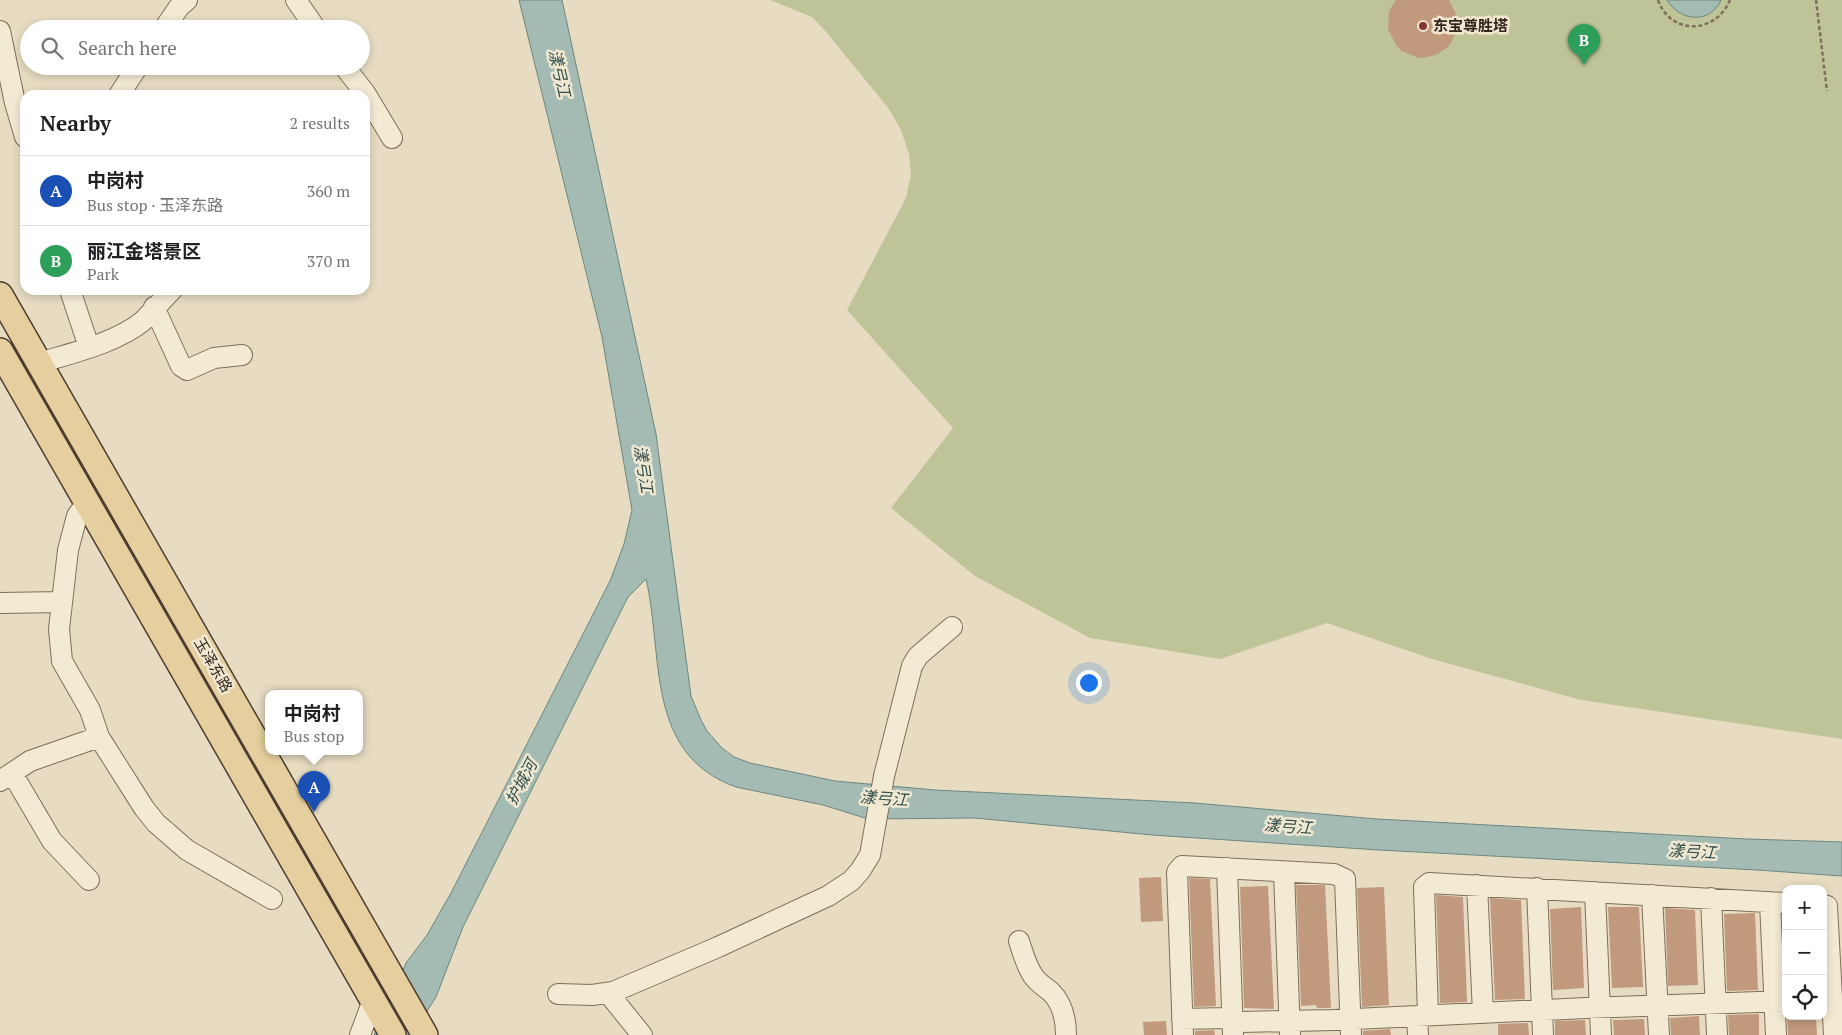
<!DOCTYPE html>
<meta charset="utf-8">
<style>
:root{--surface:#fff;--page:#f2f2f2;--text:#202124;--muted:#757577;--line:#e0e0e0;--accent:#0f766e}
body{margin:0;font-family:"PT Serif","Noto Sans SC",serif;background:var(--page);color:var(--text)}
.controls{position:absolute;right:15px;bottom:15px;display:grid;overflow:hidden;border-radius:10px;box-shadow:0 2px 8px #0003}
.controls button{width:45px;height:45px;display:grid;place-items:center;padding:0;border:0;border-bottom:1px solid var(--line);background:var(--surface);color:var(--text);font:25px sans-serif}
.you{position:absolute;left:1088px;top:682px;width:18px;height:18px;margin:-12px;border:4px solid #fff;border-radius:50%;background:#1a73e8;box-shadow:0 0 0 8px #1a73e833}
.badge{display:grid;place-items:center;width:32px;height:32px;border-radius:50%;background:var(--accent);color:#fff;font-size:16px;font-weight:700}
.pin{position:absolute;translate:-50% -41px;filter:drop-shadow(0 1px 2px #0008)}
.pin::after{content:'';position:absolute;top:26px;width:18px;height:15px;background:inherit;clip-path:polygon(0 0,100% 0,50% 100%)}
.popup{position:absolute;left:265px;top:690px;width:98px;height:65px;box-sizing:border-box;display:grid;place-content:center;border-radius:10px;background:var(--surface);filter:drop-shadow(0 1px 4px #0005);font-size:16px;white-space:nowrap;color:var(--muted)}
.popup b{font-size:19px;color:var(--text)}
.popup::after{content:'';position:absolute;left:50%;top:100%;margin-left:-10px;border:10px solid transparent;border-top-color:var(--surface)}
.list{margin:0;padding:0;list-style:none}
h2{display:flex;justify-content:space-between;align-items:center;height:65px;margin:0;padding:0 20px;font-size:21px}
h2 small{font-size:16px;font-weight:400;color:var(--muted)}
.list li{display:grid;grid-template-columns:32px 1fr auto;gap:15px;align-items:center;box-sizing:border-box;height:70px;padding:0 20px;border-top:1px solid var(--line)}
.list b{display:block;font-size:19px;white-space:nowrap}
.list p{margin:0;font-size:16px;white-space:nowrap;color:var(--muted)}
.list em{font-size:16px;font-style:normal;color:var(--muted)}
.icon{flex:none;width:28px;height:28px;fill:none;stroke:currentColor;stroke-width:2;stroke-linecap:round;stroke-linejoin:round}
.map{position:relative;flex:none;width:1842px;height:1035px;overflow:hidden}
.search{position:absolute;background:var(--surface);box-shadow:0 2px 8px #0003;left:20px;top:20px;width:350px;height:55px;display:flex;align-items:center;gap:12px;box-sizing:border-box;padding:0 18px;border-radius:28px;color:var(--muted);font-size:19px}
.panel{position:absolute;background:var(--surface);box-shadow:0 2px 8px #0003;left:20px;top:90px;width:350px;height:205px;border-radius:15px}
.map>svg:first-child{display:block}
.green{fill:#bfc498}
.water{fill:#a4bbb4;stroke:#6c8780}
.building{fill:#c1997d}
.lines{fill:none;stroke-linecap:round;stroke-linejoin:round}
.minor-casing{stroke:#7f6e5c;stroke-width:22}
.major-casing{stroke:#4d3d30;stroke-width:28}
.path{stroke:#7f6e5c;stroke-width:2.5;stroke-dasharray:4 2.5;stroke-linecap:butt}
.minor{stroke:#f3ead4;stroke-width:20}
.major{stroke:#e6cf9e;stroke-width:25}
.poi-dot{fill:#863435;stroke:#f0e7d1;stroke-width:2}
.labels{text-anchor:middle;stroke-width:5;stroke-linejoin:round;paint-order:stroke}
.poi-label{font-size:15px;font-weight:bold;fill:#31271e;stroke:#f0e7d1;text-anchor:start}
.street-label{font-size:15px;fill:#31271e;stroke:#f0e7d1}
.water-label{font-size:16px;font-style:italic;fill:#2f4e4c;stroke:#f0e7d1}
</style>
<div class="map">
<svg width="1842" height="1035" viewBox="0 0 1842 1035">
<rect width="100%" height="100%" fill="#e7dcc2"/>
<!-- green -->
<path class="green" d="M770 0H1842V739L1581 700 1432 659 1327 623 1220 659 1090 638 975 576 891 508 953 428 847 310 906 198 911 175 909 154 901 130 889 109 827 33 812 17Z"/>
<!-- water -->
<path class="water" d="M519 0H562L656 434 691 696 701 720 707 731 722 748 734 757 750 763 835 781 935 790 1195 803 1377 819 1747 839 1842 842V876L1757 870 1379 850 1152 835 975 818 868 819 823 805 736 787C644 754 664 656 646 579L628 597 463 927 436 997 412 1035H374L406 963 427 935 451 893 610 581 624 544 632 510 602 337Z
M1667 0H1721C1710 25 1679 21 1667 0Z"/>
<!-- building -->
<path class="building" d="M1396 0H1449L1456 14 1458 22 1457 31 1449 46 1436 55 1427 57 1418 58 1402 51 1396 45 1388 29 1389 11Z
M1161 877 1163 921 1141 922 1139 878Z
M1189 878 1210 879 1216 1006 1194 1007Z
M1296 885H1325L1331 1008H1317L1316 1005 1301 1006Z
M1268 886 1274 1009 1244 1008 1240 887Z
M1384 887 1389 1005 1362 1007 1357 888Z
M1436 895 1463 897 1467 1002 1440 1003Z
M1490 898 1521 900 1525 999 1495 1000Z
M1581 907 1584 988 1553 990 1550 909Z
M1608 907H1639L1643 987 1612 988Z
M1665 908 1695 910 1698 985 1668 986Z
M1755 913 1758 990 1727 991 1724 914Z
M1759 1014V1035H1729L1728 1015Z
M1699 1016 1700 1035H1671L1670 1018Z
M1787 1016H1816L1817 1035H1788Z
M1644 1019 1645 1035H1614L1613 1020Z
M1585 1020 1586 1035H1555V1021Z
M1166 1021 1167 1035H1144L1143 1022Z
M1528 1023 1529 1035H1498V1024Z
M1390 1029 1391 1035H1363V1031Z
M1214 1030 1215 1035H1195V1031Z"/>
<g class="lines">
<defs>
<path id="minor" d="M296 0 316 29
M164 29 179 7 187 0
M0 31 15 103 25 137
M344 66 365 93 392 138
M119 95 138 66
M70 290 89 347
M154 307 181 366 187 370 214 358 242 355
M39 363C72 353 116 343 143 321 152 312 163 299 172 290
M87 502 77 516 68 550 59 629 62 661 90 710 99 737 144 808 156 823 187 850 272 899
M0 603 62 602
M12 773 52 841 89 880
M0 781 30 761 99 737
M1227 868 1233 1035
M1284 872 1290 1035
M1477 885 1483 1013
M1537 888 1543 1035
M1595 892 1601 1035
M1652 895 1659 1035
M1711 898 1717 1035
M1770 902 1776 1035
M1823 905 1827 906 1834 1035
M1019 941C1023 953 1026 966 1034 977 1038 983 1045 987 1051 992 1063 1004 1066 1019 1066 1035
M608 993 642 1035
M558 994 592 995 613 992 718 947 828 896 851 881 860 871 870 855 884 776 912 666 918 656 952 627
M1428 1015 1424 887 1429 883 1786 903
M1417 1016 1418 1035
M1182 1019 1226 1018 1241 1022 1334 1020 1586 1008 1786 1001
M360 1035 373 1000
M1183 1035 1177 872 1182 866 1334 874 1345 879 1351 1035"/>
<path id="major" d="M0 295 425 1035
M0 351 393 1035"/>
</defs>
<!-- minor casing -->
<use href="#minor" class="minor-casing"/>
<!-- major casing -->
<use href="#major" class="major-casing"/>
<!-- path -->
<path class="path" d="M1658 0C1671 36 1716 34 1730 0
M1816 0 1827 91"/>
<!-- minor -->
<use href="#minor" class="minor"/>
<!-- major -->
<use href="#major" class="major"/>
</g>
<!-- markers -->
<circle class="poi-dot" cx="1423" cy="26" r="5"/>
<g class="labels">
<!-- poi labels -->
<g class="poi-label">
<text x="1433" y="31">东宝尊胜塔</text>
</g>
<!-- street labels -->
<g class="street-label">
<text transform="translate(213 665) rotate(60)" y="5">玉泽东路</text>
</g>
<!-- water labels -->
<g class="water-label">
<text transform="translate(560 73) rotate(77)" y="6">漾弓江</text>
<text transform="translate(644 469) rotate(81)" y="6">漾弓江</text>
<text transform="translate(521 782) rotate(-62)" y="6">护城河</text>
<text transform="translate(884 798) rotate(4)" y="6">漾弓江</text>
<text transform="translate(1288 826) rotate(4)" y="6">漾弓江</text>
<text transform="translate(1692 851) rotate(3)" y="6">漾弓江</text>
</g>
</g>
</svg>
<div class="controls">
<button>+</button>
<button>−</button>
<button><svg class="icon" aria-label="locate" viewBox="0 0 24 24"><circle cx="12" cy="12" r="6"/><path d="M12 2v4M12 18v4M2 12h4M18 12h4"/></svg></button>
</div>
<div class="you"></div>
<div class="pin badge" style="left:314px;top:812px;background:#1a4fb4">A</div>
<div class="popup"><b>中岗村</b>Bus stop</div>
<div class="pin badge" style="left:1584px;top:65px;background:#2e9e5b">B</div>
<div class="search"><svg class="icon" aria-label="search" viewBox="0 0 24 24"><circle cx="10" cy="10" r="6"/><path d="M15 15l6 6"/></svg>Search here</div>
<section class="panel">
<h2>Nearby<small>2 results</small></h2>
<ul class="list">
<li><span class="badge" style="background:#1a4fb4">A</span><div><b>中岗村</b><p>Bus stop · 玉泽东路</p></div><em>360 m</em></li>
<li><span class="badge" style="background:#2e9e5b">B</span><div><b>丽江金塔景区</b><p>Park</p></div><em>370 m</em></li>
</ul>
</section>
</div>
